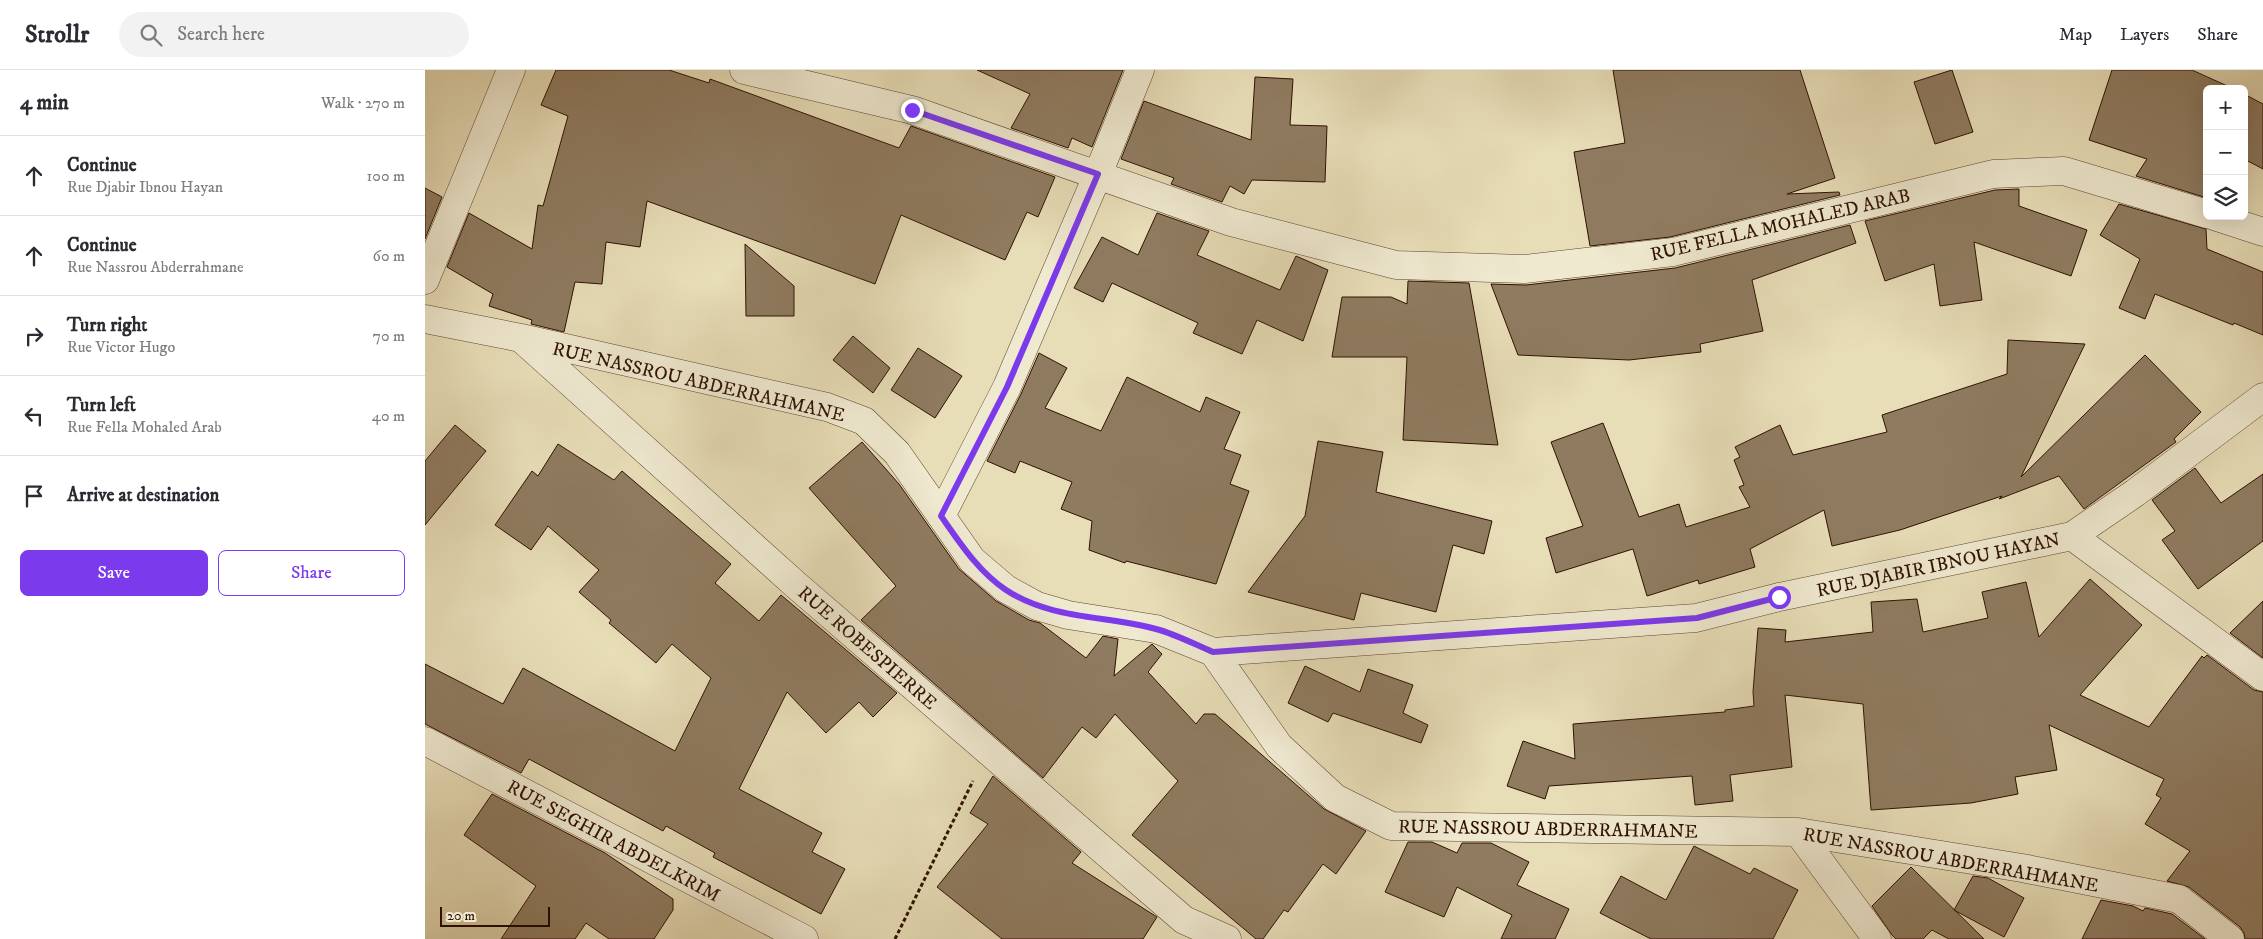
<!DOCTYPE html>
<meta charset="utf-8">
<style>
:root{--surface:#fff;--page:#f2f2f3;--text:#2b2b33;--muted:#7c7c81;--line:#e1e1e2;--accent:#7c3aed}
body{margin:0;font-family:"IM FELL DW Pica",serif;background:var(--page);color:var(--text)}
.controls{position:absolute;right:15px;top:15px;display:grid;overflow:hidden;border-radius:8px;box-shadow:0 5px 20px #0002}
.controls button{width:45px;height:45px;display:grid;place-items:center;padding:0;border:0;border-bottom:1px solid var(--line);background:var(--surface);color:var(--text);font:25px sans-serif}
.scale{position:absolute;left:15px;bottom:12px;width:110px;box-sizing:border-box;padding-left:5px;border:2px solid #2f1102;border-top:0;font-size:14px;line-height:18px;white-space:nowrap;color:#2f1102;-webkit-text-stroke:4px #efe9d0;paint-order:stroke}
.stop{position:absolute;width:15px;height:15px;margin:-11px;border:4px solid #7c3aed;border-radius:50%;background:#fff}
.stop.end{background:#7c3aed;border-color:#fff;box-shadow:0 1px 5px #0008}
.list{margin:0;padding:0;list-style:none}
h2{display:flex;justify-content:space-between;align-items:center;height:65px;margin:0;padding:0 20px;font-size:21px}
h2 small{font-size:16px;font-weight:400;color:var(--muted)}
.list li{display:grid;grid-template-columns:32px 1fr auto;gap:15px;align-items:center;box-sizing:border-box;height:80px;padding:0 20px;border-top:1px solid var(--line)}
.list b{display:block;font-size:19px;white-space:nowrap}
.list p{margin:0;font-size:16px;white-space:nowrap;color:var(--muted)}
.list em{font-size:16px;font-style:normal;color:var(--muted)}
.actions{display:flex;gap:10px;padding:15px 20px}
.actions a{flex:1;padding:11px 0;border:1px solid var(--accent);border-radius:8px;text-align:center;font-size:18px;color:var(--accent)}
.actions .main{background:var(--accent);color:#fff}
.icon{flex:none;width:28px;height:28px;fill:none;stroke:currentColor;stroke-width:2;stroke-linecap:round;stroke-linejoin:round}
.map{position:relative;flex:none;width:1838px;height:869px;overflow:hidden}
header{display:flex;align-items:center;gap:30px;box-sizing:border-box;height:70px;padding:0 25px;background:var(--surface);border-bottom:1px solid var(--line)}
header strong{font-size:24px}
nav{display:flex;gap:28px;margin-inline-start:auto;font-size:18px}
.search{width:350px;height:45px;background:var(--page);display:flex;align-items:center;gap:12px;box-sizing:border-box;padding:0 18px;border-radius:28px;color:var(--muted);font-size:19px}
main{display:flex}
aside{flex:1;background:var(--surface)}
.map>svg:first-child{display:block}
.building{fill:#8f7b60;stroke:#2f1102}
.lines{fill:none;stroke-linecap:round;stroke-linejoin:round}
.street-casing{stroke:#5d442f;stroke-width:29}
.path{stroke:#2f1102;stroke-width:3;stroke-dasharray:4 2.5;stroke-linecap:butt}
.street{stroke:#efe9d0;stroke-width:28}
.route{stroke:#7c3aed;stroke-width:6}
.labels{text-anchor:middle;stroke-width:4.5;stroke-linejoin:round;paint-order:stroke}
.street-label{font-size:19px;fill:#2f1102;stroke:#efe9d0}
</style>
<header>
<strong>Strollr</strong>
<div class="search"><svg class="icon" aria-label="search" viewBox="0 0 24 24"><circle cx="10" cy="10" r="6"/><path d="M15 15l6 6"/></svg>Search here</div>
<nav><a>Map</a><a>Layers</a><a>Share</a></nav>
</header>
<main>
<aside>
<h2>4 min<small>Walk · 270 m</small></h2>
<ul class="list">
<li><svg class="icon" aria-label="ahead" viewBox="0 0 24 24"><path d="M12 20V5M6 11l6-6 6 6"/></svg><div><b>Continue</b><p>Rue Djabir Ibnou Hayan</p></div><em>100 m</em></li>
<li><svg class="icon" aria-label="ahead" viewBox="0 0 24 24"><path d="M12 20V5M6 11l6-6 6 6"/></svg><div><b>Continue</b><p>Rue Nassrou Abderrahmane</p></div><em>60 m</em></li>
<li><svg class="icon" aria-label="right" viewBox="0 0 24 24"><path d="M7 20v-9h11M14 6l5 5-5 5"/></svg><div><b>Turn right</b><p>Rue Victor Hugo</p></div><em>70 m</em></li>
<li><svg class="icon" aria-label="left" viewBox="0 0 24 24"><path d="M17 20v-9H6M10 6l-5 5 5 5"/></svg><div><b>Turn left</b><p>Rue Fella Mohaled Arab</p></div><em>40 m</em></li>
<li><svg class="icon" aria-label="arrive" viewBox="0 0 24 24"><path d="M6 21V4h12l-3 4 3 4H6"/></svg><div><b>Arrive at destination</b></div></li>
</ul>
<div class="actions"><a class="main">Save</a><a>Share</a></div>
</aside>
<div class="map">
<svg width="1838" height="869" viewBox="0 0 1838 869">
<rect width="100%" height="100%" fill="#e7ddb7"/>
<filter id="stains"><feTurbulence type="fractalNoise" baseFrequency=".004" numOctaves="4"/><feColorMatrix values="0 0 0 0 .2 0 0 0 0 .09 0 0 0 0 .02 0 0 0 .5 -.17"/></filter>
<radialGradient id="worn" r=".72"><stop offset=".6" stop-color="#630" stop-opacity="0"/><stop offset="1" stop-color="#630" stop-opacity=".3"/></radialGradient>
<!-- building -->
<path class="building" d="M131 0H244L284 13 285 9 474 78 486 56 630 107 613 147 602 142 580 190 476 145 450 214 222 131 215 177 181 172 177 214 150 212 139 262 106 254 107 250 64 236 68 224 22 197 44 143 107 179 113 135 118 136 143 46 116 35Z
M552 0H698L667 77 647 68 643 78 586 58 605 24Z
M1188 0H1375L1410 108 1362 124 1414 122 1415 125 1245 167 1165 176 1149 82 1200 73Z
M1527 0 1548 62 1510 74 1489 12Z
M1687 0H1767L1809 19H1782V128L1711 106 1722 89 1664 70Z
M830 7 868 9 865 55 902 56 900 112 827 110 819 124 805 116 797 132 746 114 749 108 696 89 719 31 826 70Z
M1819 24 1838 34V99L1819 89Z
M0 118 17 127 0 169Z
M1594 119V136L1662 160 1646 206 1549 172 1557 230 1515 236 1509 194 1460 211 1440 151 1570 120Z
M1694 134 1781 159 1782 179 1838 202V265L1809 253 1808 255 1730 224 1720 249 1694 238 1715 189 1675 165Z
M732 143 784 161 772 185 855 220 871 186 903 200 878 271 832 250 817 284 768 263 773 253 687 213 678 232 649 218 677 167 713 185Z
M1425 155 1431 173 1327 210 1338 261 1275 274 1276 282 1204 290 1093 285 1066 214 1101 215 1250 198Z
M320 174 369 216V246H321Z
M983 211 1044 213 1073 375 978 370 982 287H907L917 227H966L982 234Z
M428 266 465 298 448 323 408 290Z
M1583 270 1660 274 1596 407 1720 285 1776 342 1749 369 1751 372 1659 439 1634 406 1574 429 1577 426 1475 460 1407 476 1399 440 1325 479 1330 497 1274 514 1273 510 1222 526 1208 479 1131 503 1121 468 1158 456 1126 372 1178 353 1214 447 1254 434 1261 457 1325 437 1314 417 1319 415 1309 390 1315 387 1310 377 1355 355 1368 385 1462 362 1457 345 1582 304Z
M493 278 537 306 510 348 466 320Z
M614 283 642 298 620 338 676 361 702 307 775 342 781 327 815 342 799 379 816 385 805 414 824 421 791 514 701 491 700 493 664 480 667 451 636 439 647 412 595 391 590 403 562 391 596 324Z
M30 355 61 381 0 455V391Z
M893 371 958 382 951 422 1067 451 1059 484 1028 475 1011 542 936 523 929 550 823 522 880 446Z
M437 372 474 414 534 499 571 531 604 550 615 553 661 588 678 566 693 569 689 606 727 574 737 584 723 602 771 654 779 644H790L899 739 941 761 911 804 898 794 863 842 859 840 838 869H831L707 765 753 711 690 644 671 668 657 657 618 708 436 550 471 516 384 418Z
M133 374 189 410 197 401 306 494 290 513 334 551 356 525 472 623 448 647 434 632 401 663 362 622 314 719 397 763 387 782 420 799 396 844 288 787 290 783 241 756 238 761 104 689 96 703 0 654V594L78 634 98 598 250 681 286 608 247 574 231 593 184 553 186 550 154 522 174 500 123 456 106 480 70 455 107 401 113 406Z
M1770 398 1796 433 1838 404V471L1773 519 1737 470 1750 461 1727 430Z
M1665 509 1717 555 1655 625 1724 657 1777 586 1779 588 1782 585 1829 620 1838 622V869H1820L1819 863 1815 857 1764 817 1742 811 1765 781 1720 754 1736 728 1731 725 1739 709 1624 655 1632 700 1590 707 1593 724 1546 733 1446 740 1438 634 1360 625 1367 697 1305 705 1308 731 1270 735 1267 706 1124 716 1120 729 1082 716 1098 671 1150 689 1148 654 1300 642V640L1329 636 1328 622 1333 558 1361 560 1360 572 1448 562 1446 532 1492 529 1498 562 1563 548 1557 522 1601 512 1614 567Z
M1838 531V588L1805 563Z
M880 596 935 622 943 599 988 615 978 643 1003 655 996 673 908 643 903 652 863 633Z
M568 706 656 782 647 793 732 847 718 869H577L512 817 563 754 545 743Z
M67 724 180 783 248 829V840L229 869H184L161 853 150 869H76L111 816 39 765Z
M983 772H1007L1032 783 1037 773H1066L1104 792 1092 815 1144 839 1130 869H1076L1087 845 1032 817 1019 847 960 822Z
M1269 776 1325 804 1329 798 1373 820 1348 869H1226L1175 843 1196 806 1241 830Z
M1486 797 1559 869H1524L1507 860 1498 869H1471L1467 865 1447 836Z
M1548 806 1563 808 1599 828 1579 867 1529 840Z
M1676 830 1708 836 1718 841 1720 838 1747 844 1780 869H1657Z"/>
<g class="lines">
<defs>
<path id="street" d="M319 0 487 40 806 152 971 195 1099 199 1248 182 1568 104 1639 101 1782 144
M1789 146 1838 162
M0 210 86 0
M0 249 96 268 402 337 439 351 472 383 547 490 581 519 612 536 643 545 731 559 788 582 854 676 910 728 966 756 1373 762 1597 798 1754 829 1805 869
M98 270 371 515 759 850 802 869
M516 446 582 317 673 104 715 0
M1647 466 1838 607
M788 582 1271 548 1354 527 1647 466 1710 423 1838 327
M0 671 379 869
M1373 762 1452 869"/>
</defs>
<!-- street casing -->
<use href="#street" class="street-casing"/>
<!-- path -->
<path class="path" d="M470 869 548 711"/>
<!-- street -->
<use href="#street" class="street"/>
</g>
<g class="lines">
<!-- route -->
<path class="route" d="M487 40 673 104 582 317 516 446C535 473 553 501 581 520 627 550 680 545 731 559 750 564 769 574 788 582L1272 548 1354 527"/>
</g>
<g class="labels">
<!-- street labels -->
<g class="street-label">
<text transform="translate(1355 154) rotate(-13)" y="7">RUE FELLA MOHALED ARAB</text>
<text transform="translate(274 311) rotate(13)" y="7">RUE NASSROU ABDERRAHMANE</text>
<text transform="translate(1513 494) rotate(-12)" y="7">RUE DJABIR IBNOU HAYAN</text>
<text transform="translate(443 577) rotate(41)" y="7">RUE ROBESPIERRE</text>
<text transform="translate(1123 758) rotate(1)" y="7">RUE NASSROU ABDERRAHMANE</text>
<text transform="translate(189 770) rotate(28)" y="7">RUE SEGHIR ABDELKRIM</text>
<text transform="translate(1526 789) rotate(10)" y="7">RUE NASSROU ABDERRAHMANE</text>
</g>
</g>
<rect width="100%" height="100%" filter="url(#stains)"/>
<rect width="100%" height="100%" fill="url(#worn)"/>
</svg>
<div class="controls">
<button>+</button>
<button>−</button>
<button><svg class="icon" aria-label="layers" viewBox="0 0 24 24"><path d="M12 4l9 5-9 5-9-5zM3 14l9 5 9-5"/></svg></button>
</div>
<div class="scale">20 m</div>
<div class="stop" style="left:1354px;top:527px"></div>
<div class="stop end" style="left:487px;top:40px"></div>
</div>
</main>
